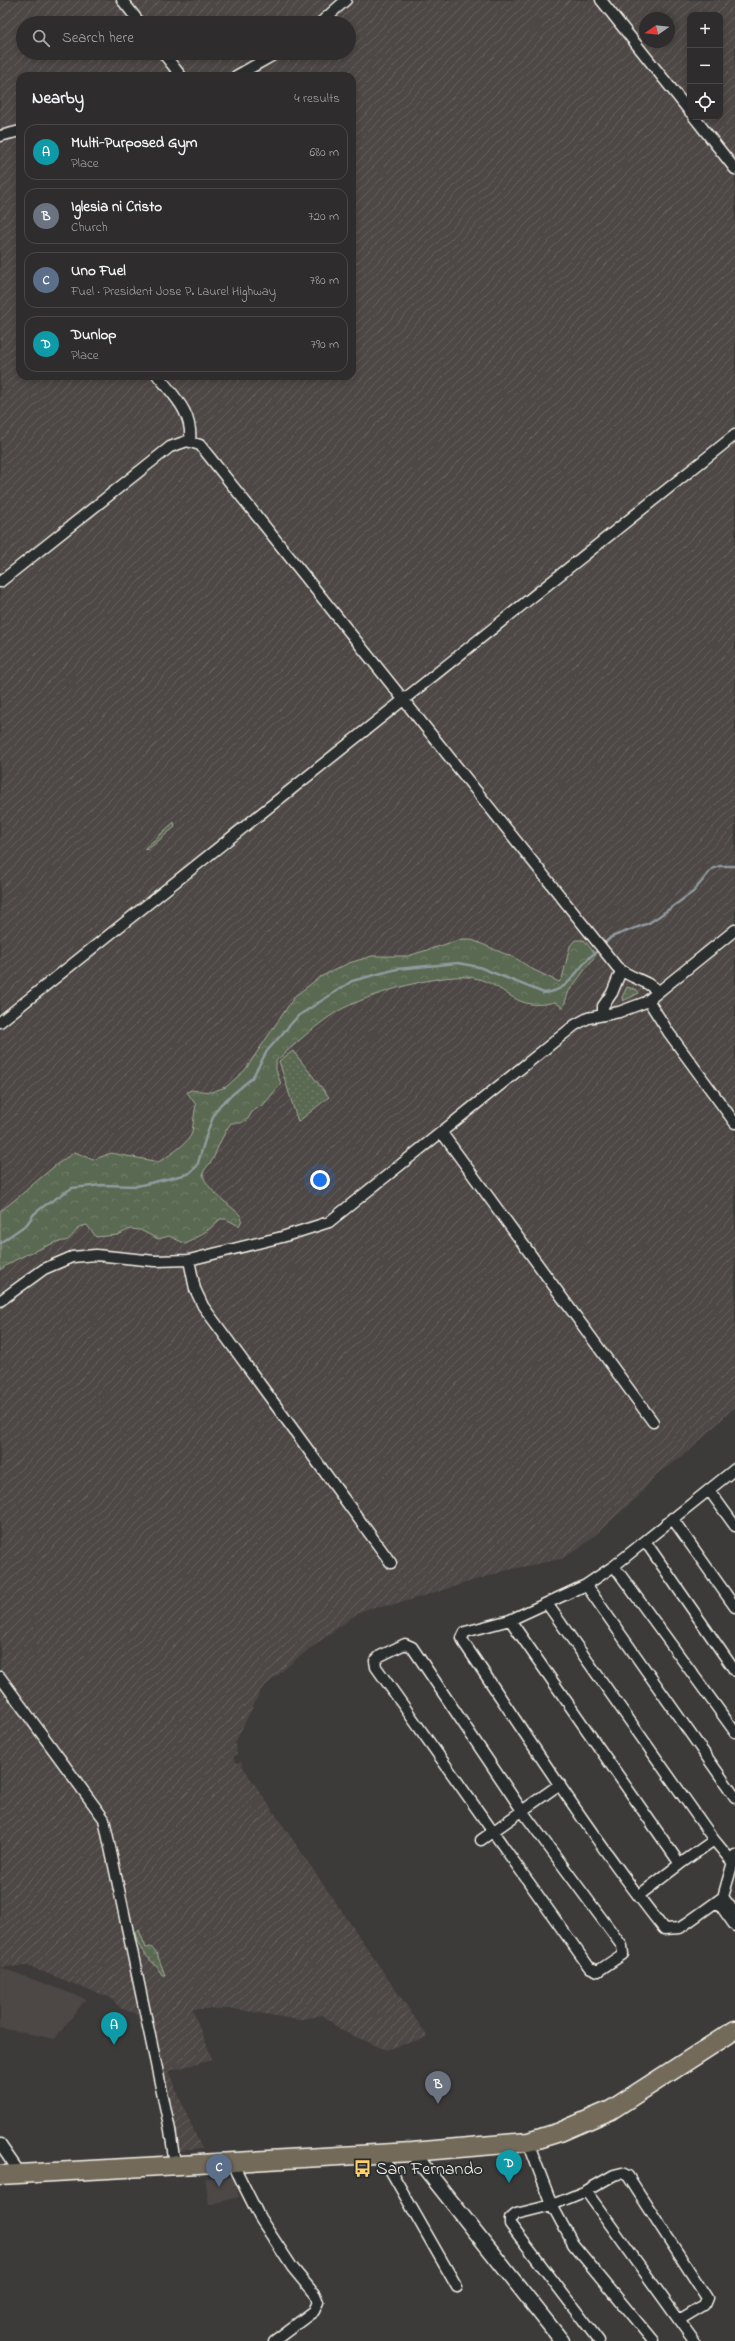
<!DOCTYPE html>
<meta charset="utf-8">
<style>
:root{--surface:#2e2c2c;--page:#3a3838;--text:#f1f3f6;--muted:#a7a7a9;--line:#494848;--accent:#d6ab8b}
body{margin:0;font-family:"Indie Flower",sans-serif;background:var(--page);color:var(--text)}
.controls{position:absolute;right:12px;top:12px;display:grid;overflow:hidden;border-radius:8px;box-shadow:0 2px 6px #0003}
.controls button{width:36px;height:36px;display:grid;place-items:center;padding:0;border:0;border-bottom:1px solid var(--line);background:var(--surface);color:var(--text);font:20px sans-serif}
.compass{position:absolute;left:639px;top:12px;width:36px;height:36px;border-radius:50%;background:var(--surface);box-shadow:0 2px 6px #0003;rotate:256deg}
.you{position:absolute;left:320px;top:1180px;width:14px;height:14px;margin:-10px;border:3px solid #fff;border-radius:50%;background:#1a73e8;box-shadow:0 0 0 6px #1a73e833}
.badge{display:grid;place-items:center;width:26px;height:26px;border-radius:50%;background:var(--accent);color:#fff;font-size:13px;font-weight:700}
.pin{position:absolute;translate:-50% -33px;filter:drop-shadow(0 1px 2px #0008)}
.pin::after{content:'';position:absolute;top:21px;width:14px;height:12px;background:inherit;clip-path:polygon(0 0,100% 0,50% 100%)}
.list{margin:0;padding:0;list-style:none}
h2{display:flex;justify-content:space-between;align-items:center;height:52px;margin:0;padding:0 16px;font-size:17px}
h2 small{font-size:13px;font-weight:400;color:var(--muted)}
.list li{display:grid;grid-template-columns:26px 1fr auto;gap:12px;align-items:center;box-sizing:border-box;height:56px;margin:0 8px 8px;padding:0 8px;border:1px solid var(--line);border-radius:12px}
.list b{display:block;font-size:15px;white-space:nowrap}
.list p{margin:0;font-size:13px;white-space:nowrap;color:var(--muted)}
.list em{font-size:13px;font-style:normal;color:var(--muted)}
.icon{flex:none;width:22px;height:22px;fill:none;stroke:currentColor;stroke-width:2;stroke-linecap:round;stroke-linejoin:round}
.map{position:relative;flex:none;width:735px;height:2341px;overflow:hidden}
.search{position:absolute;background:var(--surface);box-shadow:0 2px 6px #0003;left:16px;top:16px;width:340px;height:44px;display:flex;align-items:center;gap:10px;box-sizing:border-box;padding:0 14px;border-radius:22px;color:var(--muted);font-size:15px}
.panel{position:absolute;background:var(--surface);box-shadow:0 2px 6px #0003;left:16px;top:72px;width:340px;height:308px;border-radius:12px}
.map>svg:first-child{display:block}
.built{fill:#4d4645}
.industrial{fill:url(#industrial-furrows);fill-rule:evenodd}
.grass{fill:url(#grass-dots);stroke:#a7ad9c}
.forest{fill:url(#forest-crowns);stroke:#a7ad9c}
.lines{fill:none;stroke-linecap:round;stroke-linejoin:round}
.stream{stroke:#8f9b9f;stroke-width:2.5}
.street-casing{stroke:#f4f1e8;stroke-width:13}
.secondary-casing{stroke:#f4f1e8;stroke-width:17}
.highway-casing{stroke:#f4f1e8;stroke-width:21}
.street{stroke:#2a2d2e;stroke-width:10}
.secondary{stroke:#2a2d2e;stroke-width:14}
.highway{stroke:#736b5a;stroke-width:18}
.labels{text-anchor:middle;stroke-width:3.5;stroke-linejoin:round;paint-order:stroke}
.poi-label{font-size:18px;fill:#f4f1e8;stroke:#2a2d2e;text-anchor:start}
</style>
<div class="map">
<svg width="735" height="2341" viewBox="0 0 735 2341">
<defs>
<pattern id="industrial-furrows" width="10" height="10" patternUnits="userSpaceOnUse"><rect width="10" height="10" fill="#4d4645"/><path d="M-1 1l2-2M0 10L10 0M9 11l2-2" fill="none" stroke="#676160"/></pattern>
<pattern id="grass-dots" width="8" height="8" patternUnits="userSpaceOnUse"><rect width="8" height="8" fill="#5a6951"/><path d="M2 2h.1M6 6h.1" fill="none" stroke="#727f6a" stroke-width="1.8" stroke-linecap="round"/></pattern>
<pattern id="forest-crowns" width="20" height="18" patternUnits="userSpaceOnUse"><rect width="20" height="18" fill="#5a6951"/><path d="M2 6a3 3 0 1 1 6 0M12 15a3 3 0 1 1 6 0" fill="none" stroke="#727f6a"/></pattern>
</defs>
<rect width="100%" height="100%" fill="#3d3a3a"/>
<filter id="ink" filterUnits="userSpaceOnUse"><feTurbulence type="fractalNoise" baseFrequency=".025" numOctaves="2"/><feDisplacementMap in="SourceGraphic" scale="8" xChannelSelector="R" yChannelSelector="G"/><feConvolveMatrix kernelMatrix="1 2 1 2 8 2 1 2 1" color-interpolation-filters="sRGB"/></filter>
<g filter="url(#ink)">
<!-- built -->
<path class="built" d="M0 1967 86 1999 55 2039 0 2028Z
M234 2177 239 2197 209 2205 205 2178Z"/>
<!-- industrial -->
<path class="industrial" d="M0 0H735V1407L689 1451 656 1475 638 1497 579 1549 561 1559 508 1570 394 1605 370 1608 358 1613 295 1660 261 1690 235 1743 237 1754 233 1757 237 1763 241 1761 243 1767 428 2037 386 2050 340 2030 323 2015 299 2020 234 2009H192L213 2060 168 2071 202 2149 168 2152 143 2032 136 2014 120 2008 111 1998 27 1966 0 1967ZM690 15H720V117H690ZM645 18H669V42H645ZM23 23H349V53H23ZM20 76H352V376H20Z"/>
<!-- grass -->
<path class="grass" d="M174 822 175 827 147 850 144 849Z
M627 987 637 990 639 993 623 1001 622 997Z
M293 1051 329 1097 298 1122 279 1061Z
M139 1930 146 1948 151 1947 157 1954 165 1975H162C152 1957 141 1958 135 1933Z"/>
<!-- forest -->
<path class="forest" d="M462 939H470L517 959 532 969 559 982 562 979 570 946 575 940H584L596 955 569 991 563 1008 555 1002C516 1012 510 989 479 979 447 969 367 995 338 1011 320 1022 292 1046 276 1061V1070L281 1084 265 1103 252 1112 248 1119 241 1123H231C222 1136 219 1145 213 1159 211 1163 206 1167 204 1171 199 1185 232 1206 240 1215L242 1220 239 1226 226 1219H220L208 1230 186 1244 169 1236 158 1239 140 1230 130 1229 118 1235 96 1237 87 1225 79 1227C76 1231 73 1236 69 1239 64 1243 59 1240 54 1243 35 1251 17 1257 0 1270V1211C26 1193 48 1168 75 1152L93 1160 111 1153 159 1162C169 1155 185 1146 191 1135 193 1131 194 1112 196 1105L187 1092 191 1090 211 1092 226 1087 245 1070 295 996 320 977 349 963 372 956H408Z"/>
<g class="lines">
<!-- stream -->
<path class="stream" d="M603 945 611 937 649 923 658 917 693 892 712 869 720 866H735
M0 1243 27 1224 34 1214 44 1206 72 1188 102 1185 137 1186 188 1174 197 1166 208 1130 215 1112 221 1104 252 1078 267 1051 298 1016 352 981 397 969 458 963 479 967 544 993C568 991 573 975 588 959 591 955 596 953 600 949"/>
<defs>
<path id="street" d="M122 0 140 23
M601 0 690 112
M320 23 346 0
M163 53 181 76
M236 76 277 53
M694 117 735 169
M0 136 20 131
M158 376C175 397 193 413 190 442
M0 582 170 447 187 441 200 445 617 967C630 979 647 979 658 992
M648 1000 669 1033 735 1123
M603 1015V1006L612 993 621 971
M0 1022 735 435
M442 1133 653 1422
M189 1260 195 1289 203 1306 391 1563
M0 1301 44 1269 72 1257 96 1255 155 1261 189 1260 282 1237 329 1222 575 1025 588 1018 619 1012 646 1002 735 930
M735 1469 614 1566 586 1585 510 1620 465 1632 462 1638 464 1643C529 1739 592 1838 664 1929L680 1928 723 1897 735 1855
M709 1490 735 1526
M672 1518 735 1607
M645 1541 735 1671
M614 1566 735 1732
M586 1585 735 1797
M548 1605 714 1840 733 1863
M510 1620 680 1864 714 1840
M405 1644 412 1647 523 1812 622 1946 623 1954 598 1971 589 1967 376 1667 375 1661 380 1656Z
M0 1677 104 1819 170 2130 175 2164
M481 1840 560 1784
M638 1896 680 1864
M723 1897 735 1913
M718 1902 735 1926
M528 2142 552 2205 573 2244 653 2341
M0 2144 20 2173
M381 2154 457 2287
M232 2162 260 2218 292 2267 315 2295 318 2302 314 2311 274 2341
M586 2191 694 2341
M599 2341 510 2224V2219L516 2214 552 2205 586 2191 614 2175 622 2173 628 2176 707 2298 704 2305 679 2320"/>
<path id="secondary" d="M412 2152 562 2341"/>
<path id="highway" d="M0 2175 412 2152 528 2142 560 2132 611 2110 735 2030"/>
</defs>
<!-- street casing -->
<use href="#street" class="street-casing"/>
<!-- secondary casing -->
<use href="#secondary" class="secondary-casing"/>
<!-- highway casing -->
<use href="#highway" class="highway-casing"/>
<!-- street -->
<use href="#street" class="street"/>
<!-- secondary -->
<use href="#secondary" class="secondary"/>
<!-- highway -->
<use href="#highway" class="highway"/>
</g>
</g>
<!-- icons -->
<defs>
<symbol id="bus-bare" viewBox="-9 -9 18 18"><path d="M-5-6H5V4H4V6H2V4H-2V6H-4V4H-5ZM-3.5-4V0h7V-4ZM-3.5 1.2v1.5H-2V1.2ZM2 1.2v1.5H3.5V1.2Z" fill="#ffd166" stroke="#2a2d2e" stroke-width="2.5" paint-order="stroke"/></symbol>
</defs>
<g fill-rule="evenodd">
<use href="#bus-bare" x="350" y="2156" width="25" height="25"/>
</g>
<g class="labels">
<!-- poi labels -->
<g class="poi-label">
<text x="376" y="2174">San Fernando</text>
</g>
</g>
</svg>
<div class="controls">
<button>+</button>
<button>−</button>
<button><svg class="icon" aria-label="locate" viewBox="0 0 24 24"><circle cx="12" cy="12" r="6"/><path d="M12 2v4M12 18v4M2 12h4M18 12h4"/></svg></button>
</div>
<svg class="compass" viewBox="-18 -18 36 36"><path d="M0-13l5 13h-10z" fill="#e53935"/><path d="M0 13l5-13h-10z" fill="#a7a7a9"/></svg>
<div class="you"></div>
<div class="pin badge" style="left:114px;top:2045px;background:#0f9aa8">A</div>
<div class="pin badge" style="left:438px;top:2104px;background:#6b7280">B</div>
<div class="pin badge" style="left:219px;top:2187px;background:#5c6f8a">C</div>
<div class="pin badge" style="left:509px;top:2183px;background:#0f9aa8">D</div>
<div class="search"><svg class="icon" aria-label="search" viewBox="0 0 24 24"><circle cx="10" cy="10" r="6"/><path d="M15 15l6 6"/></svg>Search here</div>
<section class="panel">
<h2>Nearby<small>4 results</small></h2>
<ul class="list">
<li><span class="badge" style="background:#0f9aa8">A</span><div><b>Multi-Purposed Gym</b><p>Place</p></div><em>680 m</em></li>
<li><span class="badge" style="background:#6b7280">B</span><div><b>Iglesia ni Cristo</b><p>Church</p></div><em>720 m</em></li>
<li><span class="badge" style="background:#5c6f8a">C</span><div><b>Uno Fuel</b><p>Fuel · President Jose P. Laurel Highway</p></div><em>780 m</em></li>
<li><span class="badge" style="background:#0f9aa8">D</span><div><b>Dunlop</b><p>Place</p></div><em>790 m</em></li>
</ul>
</section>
</div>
